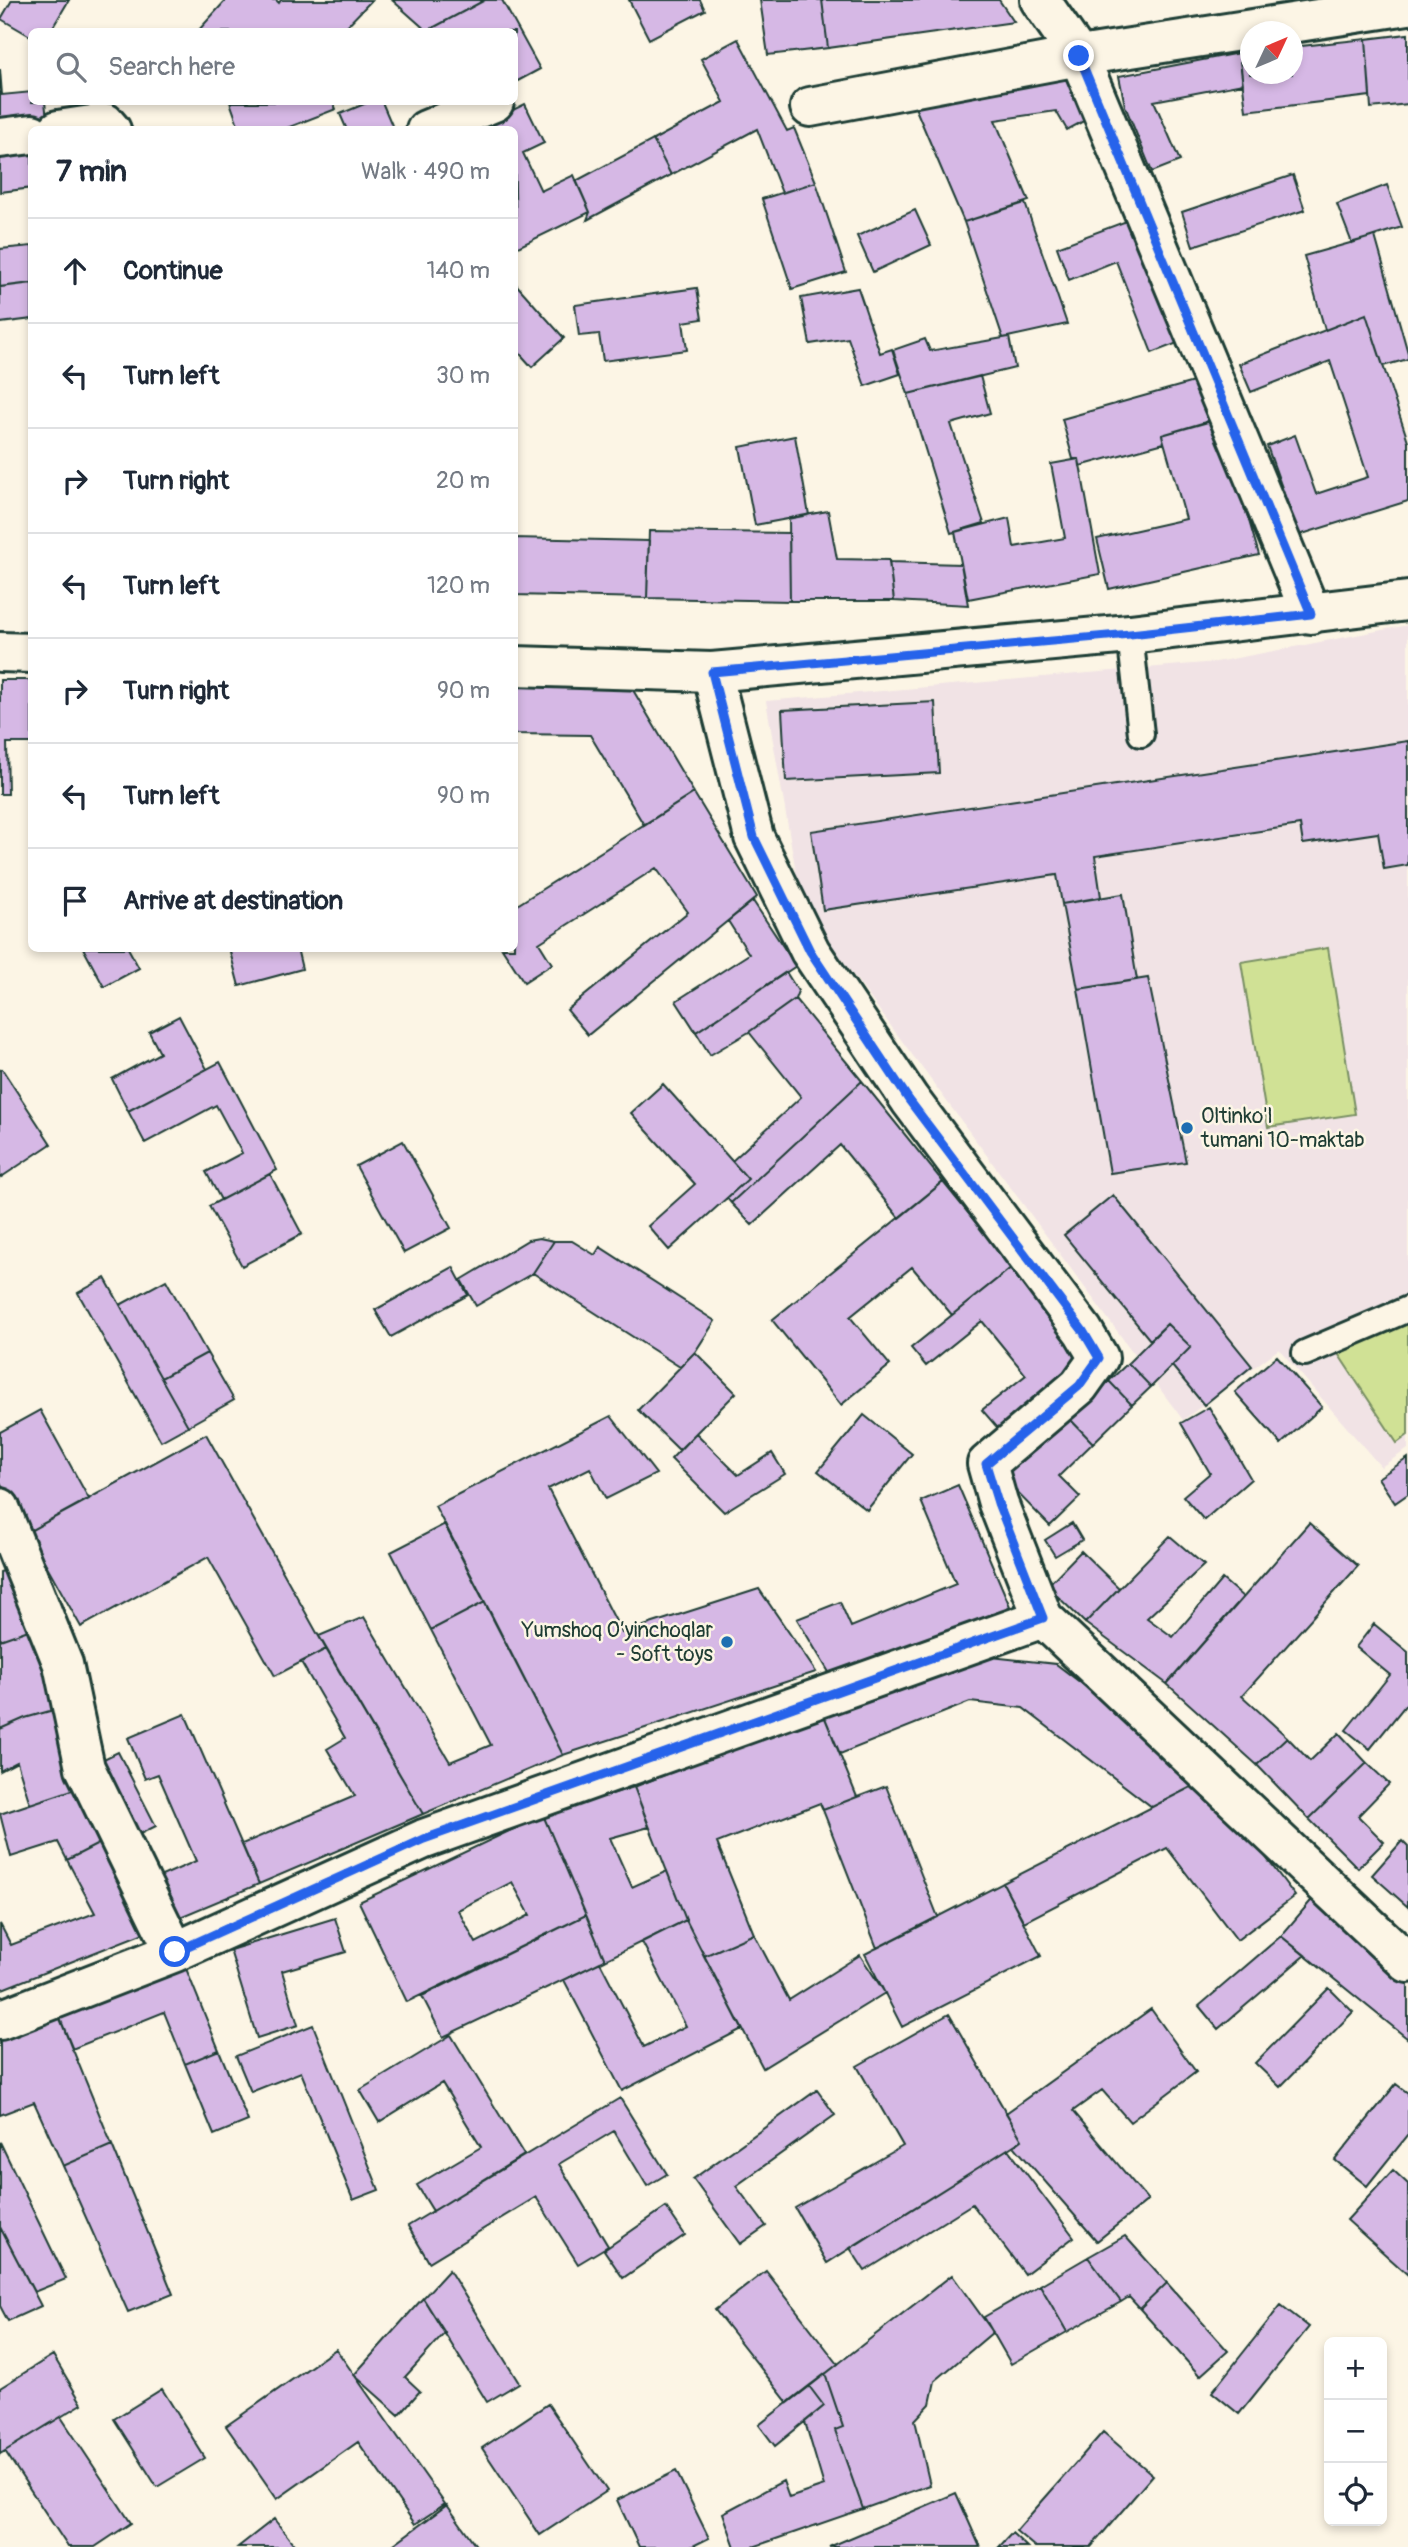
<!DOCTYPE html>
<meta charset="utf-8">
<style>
:root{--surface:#fff;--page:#f2f2f3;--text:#1f2937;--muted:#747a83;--line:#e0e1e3}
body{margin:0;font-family:Pangolin,sans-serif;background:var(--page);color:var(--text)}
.controls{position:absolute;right:21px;bottom:21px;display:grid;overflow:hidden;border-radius:10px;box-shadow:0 4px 10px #0003}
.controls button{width:63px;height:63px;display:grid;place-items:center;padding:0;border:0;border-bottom:2px solid var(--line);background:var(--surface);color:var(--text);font:35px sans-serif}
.compass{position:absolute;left:1240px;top:21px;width:63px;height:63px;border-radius:50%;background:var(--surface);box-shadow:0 4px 10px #0003;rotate:46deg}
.stop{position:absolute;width:21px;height:21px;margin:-16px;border:5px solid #2563eb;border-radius:50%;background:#fff}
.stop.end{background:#2563eb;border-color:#fff;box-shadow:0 2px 7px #0008}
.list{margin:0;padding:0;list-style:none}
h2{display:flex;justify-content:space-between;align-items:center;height:91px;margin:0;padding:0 28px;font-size:30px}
h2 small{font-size:23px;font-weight:400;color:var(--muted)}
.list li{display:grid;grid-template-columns:46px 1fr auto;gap:21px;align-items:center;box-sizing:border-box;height:105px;padding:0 28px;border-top:2px solid var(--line)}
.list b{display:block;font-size:26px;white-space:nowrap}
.list em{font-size:23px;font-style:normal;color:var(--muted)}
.icon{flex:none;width:38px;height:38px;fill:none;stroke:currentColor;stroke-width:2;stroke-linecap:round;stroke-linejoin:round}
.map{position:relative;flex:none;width:1408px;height:2547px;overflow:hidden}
.search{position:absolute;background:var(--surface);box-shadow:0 4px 10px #0003;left:28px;top:28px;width:490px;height:77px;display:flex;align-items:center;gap:18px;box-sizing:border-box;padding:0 24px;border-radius:10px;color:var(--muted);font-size:26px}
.panel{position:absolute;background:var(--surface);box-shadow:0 4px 10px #0003;left:28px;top:126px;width:490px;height:826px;border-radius:10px}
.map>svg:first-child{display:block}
.built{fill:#f1e3e5}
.green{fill:#d0e195;stroke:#788f64;stroke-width:2}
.building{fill:#d6b8e5;stroke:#1f3d34;stroke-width:2;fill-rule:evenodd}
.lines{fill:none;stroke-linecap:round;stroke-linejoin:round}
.service-casing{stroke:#1f3d34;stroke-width:30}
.minor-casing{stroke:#1f3d34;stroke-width:44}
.tertiary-casing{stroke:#1f3d34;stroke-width:44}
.service{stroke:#fcf5e5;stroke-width:24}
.minor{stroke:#fcf5e5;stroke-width:38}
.tertiary{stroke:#fcf5e5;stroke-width:38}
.route{stroke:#2563eb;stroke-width:9}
.poi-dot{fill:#1f6fb2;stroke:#fcf5e5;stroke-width:2.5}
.labels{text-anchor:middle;stroke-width:5;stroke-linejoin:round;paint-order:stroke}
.poi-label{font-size:21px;fill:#1f3d34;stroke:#fcf5e5;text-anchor:start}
</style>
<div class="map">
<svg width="1408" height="2547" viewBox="0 0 1408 2547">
<rect width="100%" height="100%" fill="#fcf5e5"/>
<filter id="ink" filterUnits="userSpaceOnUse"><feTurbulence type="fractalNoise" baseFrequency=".0143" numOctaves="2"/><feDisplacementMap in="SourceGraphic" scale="14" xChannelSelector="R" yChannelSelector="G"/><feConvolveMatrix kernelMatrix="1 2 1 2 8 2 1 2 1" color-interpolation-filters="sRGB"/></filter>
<g filter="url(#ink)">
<!-- built -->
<path class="built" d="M1408 625V1449L1381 1467 1279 1349 1183 1420 802 906 766 701 1216 662Z"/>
<!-- green -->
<path class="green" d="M1328 948 1355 1114 1268 1127 1241 962Z
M1408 1297V1435L1397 1443 1333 1346Z"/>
<!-- building -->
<path class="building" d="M12 0H69L50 32H32V37L1 19Z
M226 0H276L279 3 281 0H372L341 32H197Z
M392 0H485L427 31Z
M485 0H502L540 69 514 83V32L427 31Z
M629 0H700L705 10 649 39Z
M760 0H822L828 48 768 55Z
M822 0H999L1014 22 828 48Z
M1408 34V104L1371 108 1366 39Z
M738 39 787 131 794 128 816 182 782 193 757 129 671 175 653 140 724 102 701 59Z
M1366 39 1370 96 1246 111 1239 53 1250 52V74H1292V47Z
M1239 53 1243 84 1154 101 1180 161 1152 172 1125 106 1119 76Z
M0 69 2 95 32 92V102H45L48 127 0 131Z
M1067 70 1093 116 1067 130 1056 111 995 120 1029 201 964 222 909 93Z
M230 102H333L336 109 282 130H240Z
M369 102H382L394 130H347L340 114Z
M525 104 544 143 523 153 541 191 574 175 590 212 516 248 514 130H472Z
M653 140 671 175 587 220 590 212 576 181Z
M32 149V188L0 192V153Z
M1293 175 1305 210 1193 246 1182 212Z
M816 182 846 272 792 289 762 199Z
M1387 185 1402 227 1352 243 1337 204Z
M1025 203 1067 324 1003 338 964 222Z
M915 210 931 245 873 272 857 236Z
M1140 216 1188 339 1152 353 1116 261 1069 280 1057 247Z
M1375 236 1408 353V359L1383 366 1366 314 1325 330 1304 256Z
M32 246V283L0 287V249Z
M514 282 564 338 532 367 514 347Z
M32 283V319L0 323V287Z
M697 288 702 319 683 322 687 350 603 361 599 334 579 336 575 305Z
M858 288 880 353 892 349 900 374 865 386 848 338 810 344 801 298Z
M1366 314 1408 441V501L1299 535 1267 446 1295 435 1316 494 1368 477 1330 361 1251 392 1239 364Z
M1009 337 1015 368 908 394 893 350 925 339 930 351Z
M980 376 990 413 951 424 984 523 951 533 908 394Z
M1204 379 1215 420 1162 435 1164 443 1080 466 1079 459H1073L1062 419Z
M1219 418 1259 555 1109 589 1097 539 1186 519 1162 435Z
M795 436 809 515 755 525 740 447Z
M1079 459 1100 574 968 599 955 532 1009 518 1014 547 1065 538 1051 464Z
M828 511 837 559 889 560 894 601H790L789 518Z
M649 531 789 533 790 601 647 598Z
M514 538 649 541 647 598 514 595Z
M889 562 961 564 968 605 894 601Z
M0 680H32V743H7L8 794H0Z
M514 683 630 685 694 793 644 825 590 735 514 734Z
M935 702 939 773 786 781 782 710Z
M1408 741V865L1384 869 1378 833 1303 844 1300 825 1095 856 1101 897 1062 904 1057 875 823 910 811 831Z
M694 793 757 897 588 1035 567 1010 688 912 656 868 539 943 552 964 524 982 502 948H514V907Z
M1123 894 1137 980 1078 989 1062 904Z
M753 901 796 966 696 1032 676 1001 749 954 728 921Z
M83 948H128L139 968 104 987Z
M229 948H297L302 969 239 986Z
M786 972 798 991 795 999 749 1032 710 1055 696 1032Z
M1148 978 1186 1162 1110 1173 1078 989Z
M795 999 862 1081 731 1203 727 1198 748 1179 732 1161 801 1097 749 1032Z
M179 1016 207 1069 128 1111 112 1079 160 1053 149 1032Z
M220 1062 277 1170 221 1200 206 1172 242 1153 216 1105 145 1143 128 1111Z
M2 1069 51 1144 0 1178V1070Z
M862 1081 943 1182 899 1218 840 1145 752 1225 731 1203Z
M663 1084 748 1179 669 1250 648 1226 695 1184 631 1113Z
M403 1141 451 1228 404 1253 356 1166Z
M270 1174 302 1234 242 1266 209 1206Z
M943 1182 1012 1267 952 1315 912 1267 850 1317 890 1365 841 1405 772 1320Z
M1113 1195 1252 1366 1204 1405 1172 1366 1191 1347 1167 1324 1150 1340 1064 1235Z
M539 1238 554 1241 533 1273 476 1306 461 1280 528 1240Z
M554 1241H572L595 1255 600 1247 715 1321 695 1352 680 1367 533 1273Z
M453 1267 468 1295 391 1337 375 1310Z
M1012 1267 1090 1363 1003 1434 982 1410 1026 1375 982 1321 926 1366 911 1348Z
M105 1278 188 1426 161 1441 78 1293Z
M166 1280 207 1353 161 1378 120 1305Z
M1167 1324 1191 1347 1151 1387 1128 1363Z
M695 1352 736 1393 679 1450 638 1410Z
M207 1353 234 1400 188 1426 161 1378Z
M1277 1356 1322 1407 1281 1444 1235 1392Z
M1128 1363 1151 1387 1132 1405 1109 1381Z
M1109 1381 1132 1405 1093 1443 1070 1419Z
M1209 1407 1251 1479 1204 1520 1183 1496 1210 1473 1181 1423Z
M40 1410 89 1499 28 1532 0 1482V1432Z
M1062 1411 1093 1443 1059 1476 1080 1497 1050 1526 998 1473Z
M864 1415 912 1454 867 1510 818 1471Z
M611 1416 656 1474 606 1499 590 1468 548 1489 622 1633 759 1589 816 1672 563 1755 435 1506Z
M696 1433 738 1475 772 1453 785 1474 724 1512 671 1459Z
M206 1434 326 1649 275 1676 208 1557 81 1627 28 1532Z
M1408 1458V1494L1395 1503 1378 1478Z
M958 1485 1012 1611 836 1684 797 1619 840 1602 851 1627 956 1584 921 1501Z
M1072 1523 1082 1540 1055 1556 1045 1540Z
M1309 1523 1358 1566 1242 1696 1287 1737 1257 1765 1167 1684Z
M445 1524 485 1602 431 1630 391 1552Z
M1170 1536 1204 1565 1147 1618 1173 1637 1222 1579 1243 1597 1167 1684 1085 1623Z
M1081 1551 1119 1588 1085 1623 1047 1586Z
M17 1567 37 1627 0 1640V1572Z
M485 1602 563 1755 423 1814 319 1636 364 1617 450 1762 491 1745 431 1630Z
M1374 1624 1408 1652V1702L1370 1749 1346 1730 1390 1675 1356 1647Z
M37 1627 64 1707 25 1718 0 1729V1640Z
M326 1649 423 1814 259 1884 242 1844 355 1796 327 1749 345 1738 301 1662Z
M972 1655 1056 1664 1207 1779 1152 1807 1023 1708 970 1702 840 1754 823 1713Z
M64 1707 90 1784 30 1804 17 1762 0 1771V1729L25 1718Z
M823 1713 857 1797 823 1810 820 1803 717 1843 754 1934 704 1956 686 1920 634 1787Z
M185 1714 259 1884 173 1920 155 1879 196 1861 158 1774 145 1779 128 1738Z
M1339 1733 1367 1763 1309 1819 1257 1765 1287 1737 1310 1761Z
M118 1752 156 1826 124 1842 85 1768Z
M1367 1763 1389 1784 1358 1816 1384 1842 1358 1868 1309 1819Z
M1207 1779 1295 1896 1237 1940 1167 1848 1024 1922 1003 1883Z
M90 1784 116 1835 67 1860 58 1842 11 1857 0 1814Z
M886 1786 938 1917 877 1948 823 1810Z
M634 1787 649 1827 610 1838 632 1887 667 1871 686 1920 605 1960 543 1815Z
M543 1815 586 1915 407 2002 359 1902ZM512 1882 530 1915 476 1943 458 1910Z
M116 1835 159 1927 0 1990V1924L11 1945 95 1913 67 1860Z
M1402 1841 1408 1847V1907L1372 1875Z
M1003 1883 1041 1956 902 2027 865 1954Z
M1315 1896 1408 1972V2039L1281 1936Z
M586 1915 605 1960 443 2037 422 1996Z
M335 1918 346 1952 282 1971 298 2025 257 2038 230 1950Z
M686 1920 742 2029 622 2091 564 1980 600 1962 644 2047 686 2026 642 1942Z
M754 1934 789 2000 860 1955 885 1993 763 2068 704 1956Z
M1281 1936 1305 1955 1218 2029 1199 2006Z
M183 1961 219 2050 185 2064 164 2012 72 2049 57 2011Z
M1329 1988 1353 2012 1280 2087 1255 2063Z
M1151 2009 1196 2072 1130 2122 1102 2090 1073 2111 1148 2200 1097 2241 1014 2146 1022 2140 1006 2113Z
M57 2011 112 2145 63 2166 34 2102 0 2115V2034Z
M949 2014 1022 2140 827 2263 795 2208 903 2146 857 2066Z
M313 2025 379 2190 353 2200 301 2072 251 2092 236 2056Z
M451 2035 524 2155 433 2211 417 2185 481 2147 442 2083 379 2122 360 2090Z
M219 2050 248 2121 214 2135 185 2064Z
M1396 2084 1408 2093V2135L1367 2186 1335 2160Z
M817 2090 835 2115 736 2186 766 2226 740 2244 693 2179Z
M620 2098 667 2174 647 2186 614 2131 559 2164 608 2246 578 2264 536 2197 429 2262 408 2226Z
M0 2142 66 2279 34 2292 0 2227Z
M112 2145 173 2294 128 2312 63 2166Z
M1008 2149 1074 2237 1025 2274 972 2204 865 2271 850 2248Z
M1393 2170 1408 2184V2275L1347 2220Z
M666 2207 685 2235 623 2278 604 2250Z
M0 2227 41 2306 8 2321 0 2306Z
M1125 2236 1167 2283 1140 2309 1129 2297 1121 2302 1088 2257Z
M1088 2257 1121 2302 1067 2332 1040 2285Z
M449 2270 519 2383 487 2402 423 2298Z
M766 2271 838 2364 788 2403 715 2310Z
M952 2275 993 2332 935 2381 930 2404 915 2420 930 2485 863 2509 835 2430 843 2427 825 2374Z
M1167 2283 1228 2351 1200 2376 1140 2309Z
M1040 2285 1067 2332 1011 2364 984 2317Z
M423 2298 445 2333 405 2377 420 2391 399 2415 354 2375Z
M1281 2305 1309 2327 1239 2414 1212 2392Z
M336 2349 445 2504 415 2524 358 2442 277 2499 226 2426Z
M53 2355 82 2404 0 2454V2388Z
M825 2374 843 2427 835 2430 863 2509 753 2547H735L723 2513 783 2481 789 2498 824 2486 805 2422 824 2406 809 2386Z
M809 2386 824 2406 775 2446 759 2425Z
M162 2389 205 2458 157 2487 114 2419Z
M548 2404 607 2491 540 2535 482 2448Z
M61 2417 131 2523 95 2547H68L5 2451Z
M1103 2432 1153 2475 1091 2547H1035L1016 2531Z
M676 2471 709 2538 691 2547H639L617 2500Z
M956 2493 980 2547H829Z
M447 2505 477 2547H396L394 2544Z
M274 2519 296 2547H238Z
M1012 2533 1027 2547H999Z"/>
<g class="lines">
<defs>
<path id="service" d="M1130 634 1141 734
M1305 1353 1408 1309"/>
<path id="minor" d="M1040 0 1079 56 1311 614
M810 107 1079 56 1408 5
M58 130 105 123 111 130
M426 130 494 102
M0 138 32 134
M712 672 754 837 810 951 910 1100 1083 1331 1099 1358 1079 1386 987 1464 998 1503 1043 1618
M0 1508 63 1664 85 1768 175 1952
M0 2020 175 1952 424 1839 1043 1618 1408 1963"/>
<path id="tertiary" d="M0 652 32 653
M514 666 712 672 1130 634 1408 601"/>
</defs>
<!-- service casing -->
<use href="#service" class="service-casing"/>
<!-- minor casing -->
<use href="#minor" class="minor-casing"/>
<!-- tertiary casing -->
<use href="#tertiary" class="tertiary-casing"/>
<!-- service -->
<use href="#service" class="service"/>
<!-- minor -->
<use href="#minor" class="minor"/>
<!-- tertiary -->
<use href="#tertiary" class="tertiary"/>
</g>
</g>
<g class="lines" filter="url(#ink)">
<!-- route -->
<path class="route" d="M175 1952 424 1839 1043 1618 998 1503 986 1464 1079 1386 1099 1358 1083 1331 909 1100 810 951 754 837 712 672 1130 634 1311 614 1079 56"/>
</g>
<!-- markers -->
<g class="poi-dot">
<circle cx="1187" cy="1128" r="7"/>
<circle cx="727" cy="1642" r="7"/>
</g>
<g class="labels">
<!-- poi labels -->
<g class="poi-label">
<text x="1201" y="1123">Oltinko'l<tspan x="1201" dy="24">tumani 10-maktab</tspan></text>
<text x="713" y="1637" text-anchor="end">Yumshoq O’yinchoqlar<tspan x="713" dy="24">- Soft toys</tspan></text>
</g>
</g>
</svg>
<div class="controls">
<button>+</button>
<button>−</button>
<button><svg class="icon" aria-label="locate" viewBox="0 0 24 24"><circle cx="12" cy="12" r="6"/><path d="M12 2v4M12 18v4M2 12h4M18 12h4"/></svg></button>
</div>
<svg class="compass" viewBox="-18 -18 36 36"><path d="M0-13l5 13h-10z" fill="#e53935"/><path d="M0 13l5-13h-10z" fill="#747a83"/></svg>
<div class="stop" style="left:175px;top:1952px"></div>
<div class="stop end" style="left:1079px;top:56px"></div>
<div class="search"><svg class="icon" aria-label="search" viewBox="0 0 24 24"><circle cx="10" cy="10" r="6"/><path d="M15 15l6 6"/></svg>Search here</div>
<section class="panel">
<h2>7 min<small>Walk · 490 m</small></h2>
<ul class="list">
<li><svg class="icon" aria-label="ahead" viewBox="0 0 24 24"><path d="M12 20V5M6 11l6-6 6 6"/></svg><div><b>Continue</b></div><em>140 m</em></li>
<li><svg class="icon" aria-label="left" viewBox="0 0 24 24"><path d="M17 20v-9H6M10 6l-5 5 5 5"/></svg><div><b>Turn left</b></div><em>30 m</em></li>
<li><svg class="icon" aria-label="right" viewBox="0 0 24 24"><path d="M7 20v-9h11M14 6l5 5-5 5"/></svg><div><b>Turn right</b></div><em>20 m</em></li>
<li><svg class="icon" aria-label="left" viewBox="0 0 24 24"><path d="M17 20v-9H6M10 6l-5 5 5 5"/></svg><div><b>Turn left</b></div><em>120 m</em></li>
<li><svg class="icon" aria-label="right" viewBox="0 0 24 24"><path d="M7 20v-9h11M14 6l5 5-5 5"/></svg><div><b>Turn right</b></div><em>90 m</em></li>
<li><svg class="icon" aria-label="left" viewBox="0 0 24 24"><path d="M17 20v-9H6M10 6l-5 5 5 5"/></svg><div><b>Turn left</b></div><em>90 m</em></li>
<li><svg class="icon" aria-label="arrive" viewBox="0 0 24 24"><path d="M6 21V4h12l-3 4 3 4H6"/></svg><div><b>Arrive at destination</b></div></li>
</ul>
</section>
</div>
